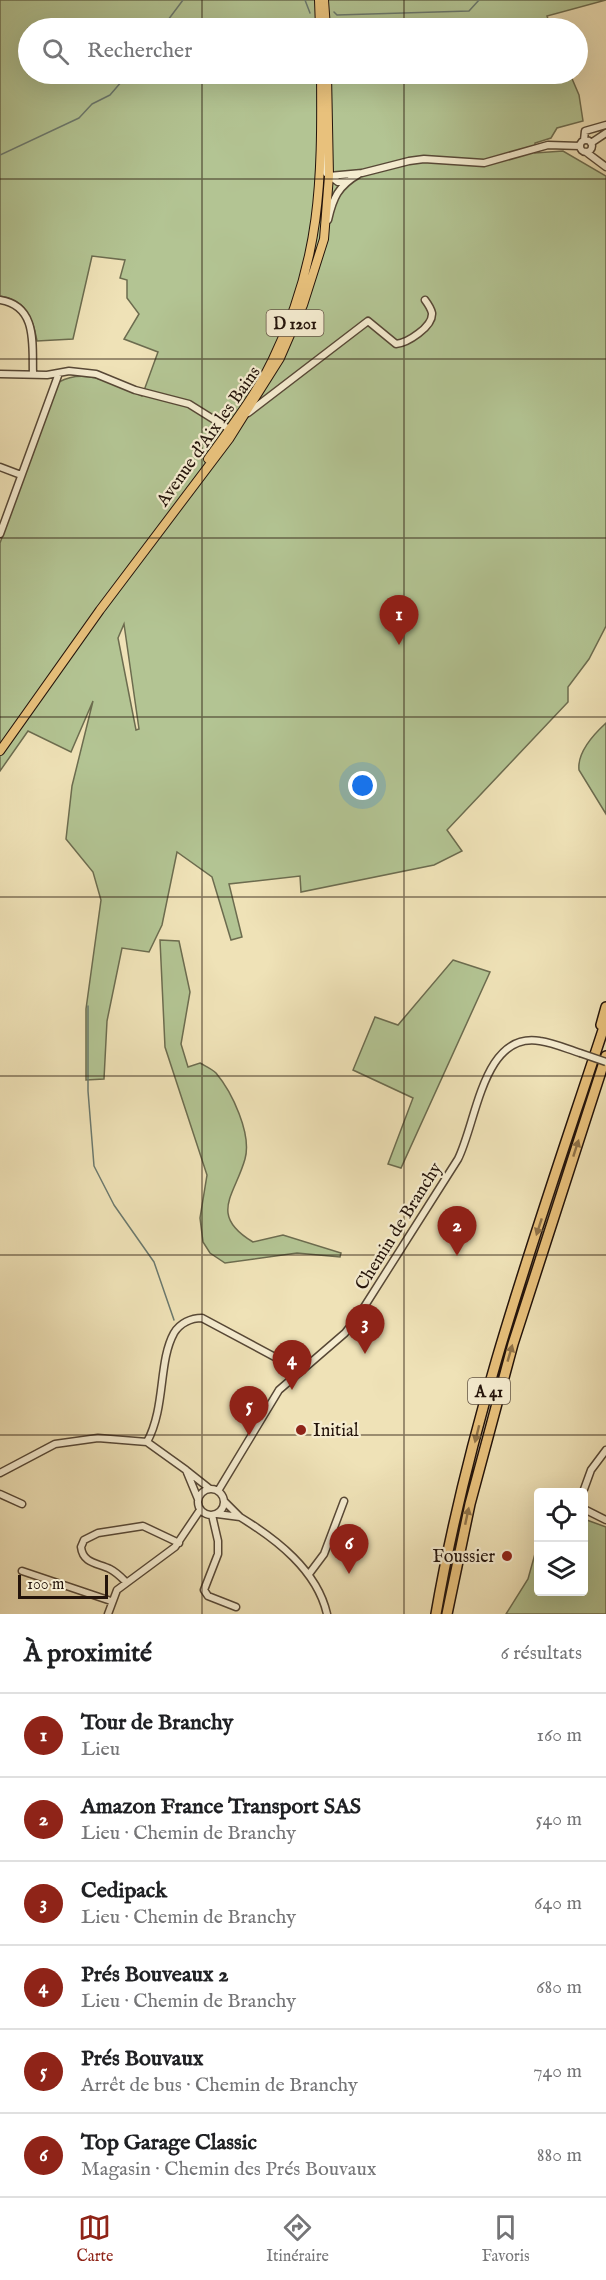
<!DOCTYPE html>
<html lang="fr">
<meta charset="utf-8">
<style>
:root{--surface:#fff;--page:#f6f6f6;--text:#202124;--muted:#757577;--line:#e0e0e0;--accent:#8f2418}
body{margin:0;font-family:"IM FELL English",serif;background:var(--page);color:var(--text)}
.controls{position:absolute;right:18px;bottom:18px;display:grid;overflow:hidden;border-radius:6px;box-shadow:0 6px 24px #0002}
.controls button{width:54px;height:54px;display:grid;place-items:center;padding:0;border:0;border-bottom:2px solid var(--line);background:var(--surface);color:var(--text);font:30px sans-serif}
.scale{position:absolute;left:18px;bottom:15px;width:90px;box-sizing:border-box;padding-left:6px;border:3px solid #24140b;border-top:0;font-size:16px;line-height:21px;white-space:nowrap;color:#24140b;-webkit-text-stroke:4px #f5ecd0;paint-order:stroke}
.you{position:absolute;left:363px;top:786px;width:21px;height:21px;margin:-15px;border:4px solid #fff;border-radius:50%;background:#1a73e8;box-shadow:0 0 0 9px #1a73e833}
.badge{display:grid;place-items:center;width:39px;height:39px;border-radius:50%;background:var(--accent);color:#fff;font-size:20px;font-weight:700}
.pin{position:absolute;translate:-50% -50px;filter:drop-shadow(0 2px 3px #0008)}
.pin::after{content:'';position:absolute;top:32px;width:21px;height:18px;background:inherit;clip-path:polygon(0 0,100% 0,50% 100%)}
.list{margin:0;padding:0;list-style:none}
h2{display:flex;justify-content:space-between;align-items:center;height:78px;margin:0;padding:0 24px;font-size:26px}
h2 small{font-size:20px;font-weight:400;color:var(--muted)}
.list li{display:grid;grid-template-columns:39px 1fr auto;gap:18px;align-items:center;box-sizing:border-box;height:84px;padding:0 24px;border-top:2px solid var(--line)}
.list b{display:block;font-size:22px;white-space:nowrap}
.list p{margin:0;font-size:20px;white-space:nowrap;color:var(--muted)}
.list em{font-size:20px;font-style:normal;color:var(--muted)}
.icon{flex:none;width:33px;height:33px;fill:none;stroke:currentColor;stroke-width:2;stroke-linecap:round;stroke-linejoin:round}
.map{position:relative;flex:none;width:606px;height:1614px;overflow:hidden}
.search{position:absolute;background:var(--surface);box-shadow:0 6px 24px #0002;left:18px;right:18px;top:18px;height:66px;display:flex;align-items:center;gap:15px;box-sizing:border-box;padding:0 21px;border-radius:33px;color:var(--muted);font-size:22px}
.sheet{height:582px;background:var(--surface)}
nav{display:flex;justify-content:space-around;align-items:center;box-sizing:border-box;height:84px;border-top:2px solid var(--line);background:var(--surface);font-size:16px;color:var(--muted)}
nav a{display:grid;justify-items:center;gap:3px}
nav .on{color:var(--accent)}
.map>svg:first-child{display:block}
.green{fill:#b3c493;stroke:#6c6c4f;stroke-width:1.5;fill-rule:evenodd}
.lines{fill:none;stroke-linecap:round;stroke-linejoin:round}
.stream{stroke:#6b796e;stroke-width:1.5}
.minor-casing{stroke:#574836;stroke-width:9}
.major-casing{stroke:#24140b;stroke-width:10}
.highway-casing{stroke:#24140b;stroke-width:12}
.minor{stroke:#f5ecd0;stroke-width:6}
.major{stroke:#e8c17c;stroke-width:8}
.highway{stroke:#e8c17c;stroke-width:9}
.minor-bridge-casing{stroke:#574836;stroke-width:9;stroke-linecap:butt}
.minor-bridge{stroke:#f5ecd0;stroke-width:6}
.oneway{fill:#907349}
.grid{fill:none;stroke:#24140b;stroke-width:1.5;stroke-opacity:0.55}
.poi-dot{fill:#8f2418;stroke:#f5ecd0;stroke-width:2}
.labels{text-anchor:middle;stroke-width:4.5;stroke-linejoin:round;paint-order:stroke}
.shield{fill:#f5ecd0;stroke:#635546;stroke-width:1.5}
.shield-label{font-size:16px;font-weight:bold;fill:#24140b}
.street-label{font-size:18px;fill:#24140b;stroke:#f5ecd0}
.poi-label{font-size:18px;fill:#24140b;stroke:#f5ecd0;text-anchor:start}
</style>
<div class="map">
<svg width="606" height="1614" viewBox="0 0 606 1614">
<rect width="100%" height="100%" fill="#efe2b7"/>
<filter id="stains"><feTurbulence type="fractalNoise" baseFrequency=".00333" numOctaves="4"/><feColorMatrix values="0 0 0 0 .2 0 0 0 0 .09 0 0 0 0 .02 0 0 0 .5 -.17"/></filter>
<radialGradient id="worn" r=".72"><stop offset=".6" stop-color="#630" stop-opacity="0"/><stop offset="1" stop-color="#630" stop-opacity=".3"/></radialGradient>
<!-- green -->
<path class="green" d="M0 0H606L547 16 551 28H28V74H570L579 95 583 121 557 128 551 138 535 143V153L563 151 606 176V626L589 659 568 687V702L447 830 462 851 434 865 301 892 300 876 229 884 242 937 231 940 212 877 177 852 162 925 149 952 122 948 107 1021 104 1079 86 1080V1009L101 900 93 872 66 839 72 786 93 701 71 752 28 731 0 771V543L59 382C86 367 117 385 142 396L158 352 124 339 139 314 127 298V280L120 278 125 260 92 256 73 339 37 341C33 318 25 299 0 296ZM124 624 139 729 136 730 118 638Z
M606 723V814L579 770C577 752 594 734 606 723Z
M160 940 179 941 190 992 181 1044 188 1067 200 1063C205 1066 212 1069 216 1073 232 1092 252 1134 245 1159 235 1195 208 1215 253 1242L283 1235 341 1253 340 1257 297 1253 225 1263 210 1253 203 1242 200 1218 207 1175 165 1047Z
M453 960 490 972 401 1168 388 1164 413 1098 353 1070 375 1017 398 1025Z
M584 1519 606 1527V1614H506L528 1579 538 1543V1592H584Z"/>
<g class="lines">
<!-- stream -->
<path class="stream" d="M305 0 310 13
M334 12 337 15 469 11 479 0
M162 28 183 0
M0 155 79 118 92 104 110 95 128 74
M88 1006V1091L94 1166 114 1205 154 1262 174 1320"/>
<defs>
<path id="minor" d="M584 140 585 131 606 125
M580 146a6 6 0 1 1 12 0a6 6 0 1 1-12 0Z
M591 143 606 133
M586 152 606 167
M324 153 326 173 338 182 347 181
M329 176 362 173 409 161 424 159 484 163 548 145 580 146
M328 220C333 198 338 186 359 174
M0 300C38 306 32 345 33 374
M0 374 47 375 69 371 96 374 135 390 189 404 229 429
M248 413 368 321 396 344C407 343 433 327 432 313 431 309 428 304 425 300
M0 467 21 475
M0 534 59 373
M147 1442C166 1407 158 1362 174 1333 180 1323 191 1318 202 1318L299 1370
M0 1473 55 1444 98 1438 147 1442 186 1470
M198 1502a13 13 0 1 1 26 0a13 13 0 1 1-26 0Z
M218 1491 279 1390 345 1333 359 1315 458 1159C477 1121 483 1031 540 1041 554 1043 567 1049 580 1053
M583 1492 591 1470 606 1450
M0 1494 22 1504
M198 1499 186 1470 210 1489
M584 1509 606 1520
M217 1514 240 1517 224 1501
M212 1515 218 1541V1554L204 1590 208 1596 236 1607
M240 1517C276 1539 317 1570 327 1614
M22 1571 111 1601
M309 1574 324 1554 344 1501
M125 1581C121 1577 116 1572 110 1569 98 1563 83 1564 81 1547L84 1540 98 1533 143 1526 179 1543
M108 1614 117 1590 175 1547 200 1510"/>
<path id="major" d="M319 0 320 28
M324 0 326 28
M208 459C231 427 256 395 273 359 321 260 322 181 321 74
M0 751 100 610 229 439 280 358 303 305 324 239 329 176 327 74"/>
<path id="highway" d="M601 1025 606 1007
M436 1614C471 1411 542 1216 606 1021
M447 1614 470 1504 513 1344 606 1056"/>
</defs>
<!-- minor casing -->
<use href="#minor" class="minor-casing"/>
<!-- major casing -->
<use href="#major" class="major-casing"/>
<!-- highway casing -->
<use href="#highway" class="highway-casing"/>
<!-- minor -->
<use href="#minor" class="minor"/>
<!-- major -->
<use href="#major" class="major"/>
<!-- highway -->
<use href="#highway" class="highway"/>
<defs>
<path id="minor-bridge" d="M580 1053 606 1062"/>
</defs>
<!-- minor-bridge casing -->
<use href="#minor-bridge" class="minor-bridge-casing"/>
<!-- minor-bridge -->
<use href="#minor-bridge" class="minor-bridge"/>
</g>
<!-- one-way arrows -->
<defs><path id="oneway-solid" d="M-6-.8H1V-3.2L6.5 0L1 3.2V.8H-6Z" transform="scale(1.5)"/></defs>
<g class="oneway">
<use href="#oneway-solid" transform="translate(576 1148) rotate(-72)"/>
<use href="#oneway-solid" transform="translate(539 1227) rotate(108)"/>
<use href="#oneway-solid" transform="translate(510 1353) rotate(-74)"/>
<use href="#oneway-solid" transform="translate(477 1434) rotate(104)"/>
<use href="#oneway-solid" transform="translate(467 1516) rotate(-78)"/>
</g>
<!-- grid -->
<path class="grid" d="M202 0V28M404 0V28M202 74V1614M404 74V1614M0 179H606M0 359H606M0 538H606M0 717H606M0 897H606M0 1076H606M0 1255H606M0 1435H606"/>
<!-- markers -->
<g class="poi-dot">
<circle cx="301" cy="1430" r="6"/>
<circle cx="507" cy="1556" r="6"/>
</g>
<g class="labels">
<!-- shield labels -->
<g class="shield">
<rect x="266.5" y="310" width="57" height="26" rx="4.5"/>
<rect x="468" y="1378" width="42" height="26" rx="4.5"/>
</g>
<g class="shield-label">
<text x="295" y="329">D 1201</text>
<text x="489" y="1397">A 41</text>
</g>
<!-- street labels -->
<g class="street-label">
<text transform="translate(208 436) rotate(-55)" y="6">Avenue d'Aix les Bains</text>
<text transform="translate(398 1226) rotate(-58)" y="6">Chemin de Branchy</text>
</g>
<!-- poi labels -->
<g class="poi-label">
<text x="313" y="1436">Initial</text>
<text x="495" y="1562" text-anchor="end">Foussier</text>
</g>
</g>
<rect width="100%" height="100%" filter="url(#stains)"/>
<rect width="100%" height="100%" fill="url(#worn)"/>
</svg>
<div class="controls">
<button><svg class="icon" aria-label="locate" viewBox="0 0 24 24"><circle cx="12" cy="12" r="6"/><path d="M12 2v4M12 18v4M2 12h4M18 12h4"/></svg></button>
<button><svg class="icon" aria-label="layers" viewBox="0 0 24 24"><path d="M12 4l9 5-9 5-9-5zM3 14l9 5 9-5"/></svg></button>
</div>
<div class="scale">100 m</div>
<div class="you"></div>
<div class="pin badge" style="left:399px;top:645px">1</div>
<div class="pin badge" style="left:457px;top:1256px">2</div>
<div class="pin badge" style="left:365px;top:1354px">3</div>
<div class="pin badge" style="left:292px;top:1390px">4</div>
<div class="pin badge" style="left:249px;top:1436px">5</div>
<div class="pin badge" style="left:349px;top:1574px">6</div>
<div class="search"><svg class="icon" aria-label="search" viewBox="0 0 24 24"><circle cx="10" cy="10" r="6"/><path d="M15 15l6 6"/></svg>Rechercher</div>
</div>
<section class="sheet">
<h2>À proximité<small>6 résultats</small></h2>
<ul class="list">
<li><span class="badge">1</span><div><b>Tour de Branchy</b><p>Lieu</p></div><em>160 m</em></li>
<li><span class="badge">2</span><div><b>Amazon France Transport SAS</b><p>Lieu · Chemin de Branchy</p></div><em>540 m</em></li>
<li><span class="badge">3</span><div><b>Cedipack</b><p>Lieu · Chemin de Branchy</p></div><em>640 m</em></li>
<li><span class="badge">4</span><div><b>Prés Bouveaux 2</b><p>Lieu · Chemin de Branchy</p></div><em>680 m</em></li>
<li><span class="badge">5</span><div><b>Prés Bouvaux</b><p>Arrêt de bus · Chemin de Branchy</p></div><em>740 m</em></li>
<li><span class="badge">6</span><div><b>Top Garage Classic</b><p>Magasin · Chemin des Prés Bouvaux</p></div><em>880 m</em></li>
</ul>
</section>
<nav>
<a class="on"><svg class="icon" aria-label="map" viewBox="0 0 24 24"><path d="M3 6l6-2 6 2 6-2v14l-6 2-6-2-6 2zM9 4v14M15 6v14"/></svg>Carte</a>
<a><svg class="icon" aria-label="directions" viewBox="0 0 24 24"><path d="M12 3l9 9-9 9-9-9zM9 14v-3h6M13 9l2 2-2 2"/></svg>Itinéraire</a>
<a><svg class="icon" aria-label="saved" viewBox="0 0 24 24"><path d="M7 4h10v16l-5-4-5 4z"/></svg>Favoris</a>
</nav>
